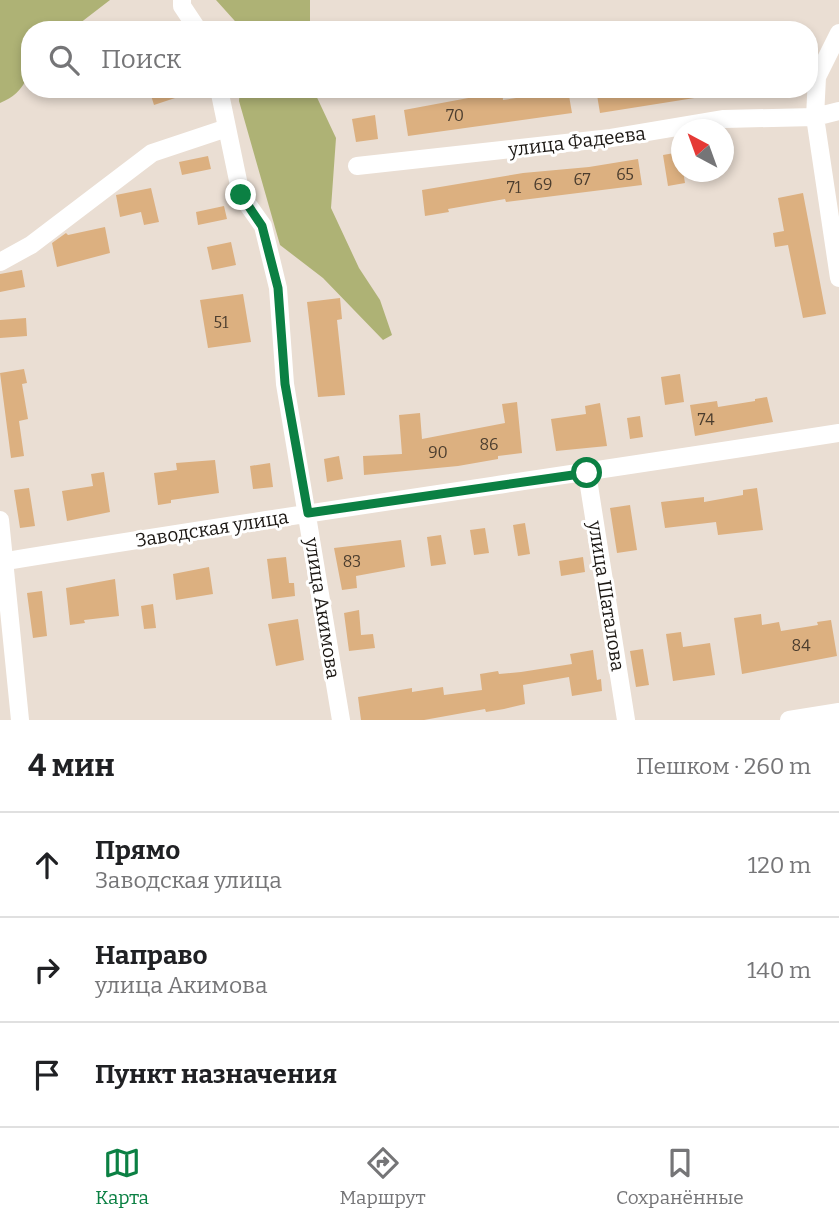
<!DOCTYPE html>
<html lang="ru">
<meta charset="utf-8">
<style>
:root{--surface:#fff;--page:#f2f2f2;--text:#202124;--muted:#757577;--line:#e0e0e0;--accent:#0b8043}
body{margin:0;font-family:Bitter,serif;background:var(--page);color:var(--text)}
.compass{position:absolute;left:671px;top:119px;width:63px;height:63px;border-radius:50%;background:var(--surface);box-shadow:0 4px 10px #0003;rotate:319deg}
.stop{position:absolute;width:21px;height:21px;margin:-16px;border:5px solid #0b8043;border-radius:50%;background:#fff}
.stop.end{background:#0b8043;border-color:#fff;box-shadow:0 2px 7px #0008}
.list{margin:0;padding:0;list-style:none}
h2{display:flex;justify-content:space-between;align-items:center;height:91px;margin:0;padding:0 28px;font-size:30px}
h2 small{font-size:23px;font-weight:400;color:var(--muted)}
.list li{display:grid;grid-template-columns:46px 1fr auto;gap:21px;align-items:center;box-sizing:border-box;height:105px;padding:0 28px;border-top:2px solid var(--line)}
.list b{display:block;font-size:26px;white-space:nowrap}
.list p{margin:0;font-size:23px;white-space:nowrap;color:var(--muted)}
.list em{font-size:23px;font-style:normal;color:var(--muted)}
.icon{flex:none;width:38px;height:38px;fill:none;stroke:currentColor;stroke-width:2;stroke-linecap:round;stroke-linejoin:round}
.map{position:relative;flex:none;width:839px;height:720px;overflow:hidden}
.search{position:absolute;background:var(--surface);box-shadow:0 4px 10px #0003;left:21px;right:21px;top:21px;height:77px;display:flex;align-items:center;gap:18px;box-sizing:border-box;padding:0 24px;border-radius:28px;color:var(--muted);font-size:26px}
.sheet{height:406px;background:var(--surface)}
nav{display:flex;justify-content:space-around;align-items:center;box-sizing:border-box;height:98px;border-top:2px solid var(--line);background:var(--surface);font-size:19px;color:var(--muted)}
nav a{display:grid;justify-items:center;gap:4px}
nav .on{color:var(--accent)}
.map>svg:first-child{display:block}
.forest{fill:#aeb275}
.building{fill:#dcb080}
.lines{fill:none;stroke-linecap:round;stroke-linejoin:round}
.minor{stroke:#fff;stroke-width:18}
.route{stroke:#0b8043;stroke-width:9}
.labels{text-anchor:middle;stroke-width:6;stroke-linejoin:round;paint-order:stroke}
.number-label{font-size:16px;fill:#4b3d2e}
.street-label{font-size:19px;fill:#1b1713;stroke:#fff}
</style>
<div class="map">
<svg width="839" height="720" viewBox="0 0 839 720">
<rect width="100%" height="100%" fill="#eaded3"/>
<!-- forest -->
<path class="forest" d="M0 0H110L71 30H30C30 61 35 89 0 103Z
M216 0H310V30H243Z
M240 89H313L336 138 331 208 359 268 380 300 392 335 383 340 323 278 280 245 239 101Z"/>
<!-- building -->
<path class="building" d="M149 89H192L193 92 154 105Z
M502 89 503 100 568 90 572 113 408 136 404 110 479 96V93Z
M596 89H617L618 92 635 89H707V96L600 113Z
M375 115 378 139 356 142 352 119Z
M680 152 685 183 668 186 663 155Z
M208 156 211 169 182 175 179 162Z
M638 159 642 185 506 202 505 199 448 209 449 212 425 216 422 190 523 173 589 167Z
M151 188 159 222 144 225 141 212 120 217 116 195Z
M803 193 826 314 803 318 788 245 775 247 773 233 784 231 778 198Z
M224 206 227 219 198 225 196 212Z
M105 227 110 253 57 267 52 243 66 233 68 235Z
M231 242 236 265 212 270 207 247Z
M22 270 25 287 0 292V274Z
M243 294 251 342 208 348 200 300Z
M340 298 342 319 337 320 345 395 318 397 307 302Z
M26 318 27 336 0 338V320Z
M24 369 27 383 22 384 28 419 19 421 24 456 11 458 0 373Z
M680 374 684 402 665 405 661 377Z
M767 397 773 422 695 436 690 405 717 401 718 407 755 401V399Z
M517 402 522 453 498 456V459L458 466 364 475 363 456 402 454 399 415 420 413 422 439 505 423 502 404Z
M600 403 607 446 556 451 551 419 586 414 585 406Z
M640 416 643 437 630 439 627 418Z
M339 456 343 479 327 482 324 459Z
M215 460 219 493 171 500V503L158 505 154 473 177 470 176 463Z
M270 463 273 487 253 489 250 466Z
M104 472 110 512 67 521 62 491 93 486 91 474Z
M29 488 35 526 20 528 14 490Z
M757 488 763 530 718 535 716 522 665 528 661 502 704 497V502L743 495V490Z
M630 505 637 550 617 553 610 508Z
M525 523 530 554 518 556 513 525Z
M485 528 489 553 474 555 470 530Z
M441 535 446 564 431 566 427 537Z
M401 540 405 567 356 576 357 588 342 590 334 548Z
M286 557 289 583H294L295 596 272 599 267 559Z
M583 557 585 572 561 576 559 561Z
M209 567 213 594 176 600 173 574Z
M115 579 119 616 84 620 85 623 70 625 66 588Z
M42 591 47 636 33 638 27 593Z
M153 604 156 628 144 629 141 606Z
M359 610 361 635 373 634 375 648 349 651 344 613Z
M761 614 762 625 779 622 781 631 818 625 817 622 831 620 837 656 742 674 734 618Z
M298 619 304 660 276 666 268 624Z
M681 632 683 647 710 643 715 675 673 681 666 634Z
M643 649 649 685 636 687 630 651Z
M593 650 597 680 601 679 602 691 572 696 569 677 523 685 525 704 504 709 486 712 485 709 424 720H361L358 697 412 688V692L443 687 444 695 482 690 480 674 498 671 499 674 521 672 572 664 570 654Z"/>
<g class="lines">
<!-- minor -->
<path class="minor" d="M182 0V6L198 30
M839 33 817 77 815 117 839 278
M219 89 241 195 263 226 278 288 285 384 341 720
M357 166 611 138 724 119 815 117 839 111
M0 262 31 245 152 153 227 128
M587 473 626 720
M0 520 20 720
M0 562C279 516 559 477 839 433
M789 720 839 712"/>
</g>
<g class="lines">
<!-- route -->
<path class="route" d="M241 195 262 226 278 288 285 384 308 513 587 473"/>
</g>
<g class="labels">
<!-- number labels -->
<g class="number-label">
<text x="455" y="121">70</text>
<text x="625" y="180">65</text>
<text x="582" y="185">67</text>
<text x="543" y="190">69</text>
<text x="514" y="193">71</text>
<text x="221" y="328">51</text>
<text x="706" y="425">74</text>
<text x="489" y="450">86</text>
<text x="438" y="458">90</text>
<text x="352" y="567">83</text>
<text x="801" y="651">84</text>
</g>
<!-- street labels -->
<g class="street-label">
<text transform="translate(577 141) rotate(-7)" y="7">улица Фадеева</text>
<text transform="translate(212 528) rotate(-9)" y="7">Заводская улица</text>
<text transform="translate(607 596) rotate(81)" y="7">улица Шаталова</text>
<text transform="translate(323 608) rotate(81)" y="7">улица Акимова</text>
</g>
</g>
</svg>
<svg class="compass" viewBox="-18 -18 36 36"><path d="M0-13l5 13h-10z" fill="#e53935"/><path d="M0 13l5-13h-10z" fill="#757577"/></svg>
<div class="stop" style="left:587px;top:473px"></div>
<div class="stop end" style="left:241px;top:195px"></div>
<div class="search"><svg class="icon" aria-label="search" viewBox="0 0 24 24"><circle cx="10" cy="10" r="6"/><path d="M15 15l6 6"/></svg>Поиск</div>
</div>
<section class="sheet">
<h2>4 мин<small>Пешком · 260 m</small></h2>
<ul class="list">
<li><svg class="icon" aria-label="ahead" viewBox="0 0 24 24"><path d="M12 20V5M6 11l6-6 6 6"/></svg><div><b>Прямо</b><p>Заводская улица</p></div><em>120 m</em></li>
<li><svg class="icon" aria-label="right" viewBox="0 0 24 24"><path d="M7 20v-9h11M14 6l5 5-5 5"/></svg><div><b>Направо</b><p>улица Акимова</p></div><em>140 m</em></li>
<li><svg class="icon" aria-label="arrive" viewBox="0 0 24 24"><path d="M6 21V4h12l-3 4 3 4H6"/></svg><div><b>Пункт назначения</b></div></li>
</ul>
</section>
<nav>
<a class="on"><svg class="icon" aria-label="map" viewBox="0 0 24 24"><path d="M3 6l6-2 6 2 6-2v14l-6 2-6-2-6 2zM9 4v14M15 6v14"/></svg>Карта</a>
<a><svg class="icon" aria-label="directions" viewBox="0 0 24 24"><path d="M12 3l9 9-9 9-9-9zM9 14v-3h6M13 9l2 2-2 2"/></svg>Маршрут</a>
<a><svg class="icon" aria-label="saved" viewBox="0 0 24 24"><path d="M7 4h10v16l-5-4-5 4z"/></svg>Сохранённые</a>
</nav>
